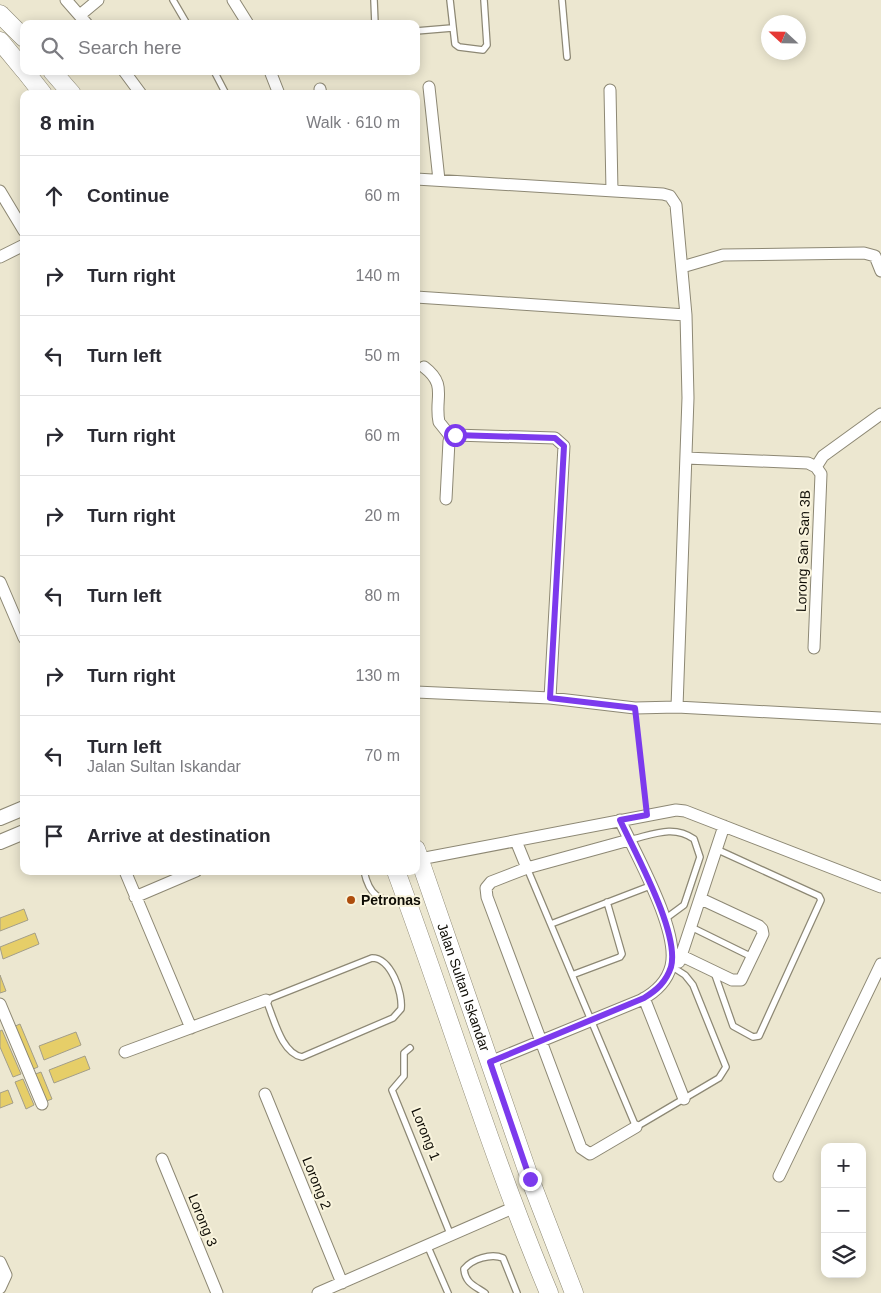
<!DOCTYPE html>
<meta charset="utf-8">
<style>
:root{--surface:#fff;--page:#f2f2f3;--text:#2b2b33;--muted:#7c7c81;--line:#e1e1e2}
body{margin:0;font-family:Helvetica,sans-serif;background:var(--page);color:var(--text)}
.controls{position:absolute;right:15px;bottom:15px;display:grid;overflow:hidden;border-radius:10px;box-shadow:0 2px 12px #0003}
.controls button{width:45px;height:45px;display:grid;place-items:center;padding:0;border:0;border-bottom:1px solid var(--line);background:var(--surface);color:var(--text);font:25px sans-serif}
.compass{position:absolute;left:761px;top:15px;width:45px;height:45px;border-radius:50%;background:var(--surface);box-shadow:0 2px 12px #0003;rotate:292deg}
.stop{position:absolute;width:15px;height:15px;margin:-11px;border:4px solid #7c3aed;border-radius:50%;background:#fff}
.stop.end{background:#7c3aed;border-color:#fff;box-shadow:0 1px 5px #0008}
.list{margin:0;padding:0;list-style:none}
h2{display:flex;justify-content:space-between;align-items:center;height:65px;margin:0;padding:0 20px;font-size:21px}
h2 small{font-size:16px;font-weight:400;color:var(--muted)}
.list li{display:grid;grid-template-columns:32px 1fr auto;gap:15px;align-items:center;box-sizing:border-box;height:80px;padding:0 20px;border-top:1px solid var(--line)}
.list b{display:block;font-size:19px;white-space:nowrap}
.list p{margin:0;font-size:16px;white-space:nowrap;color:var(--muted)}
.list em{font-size:16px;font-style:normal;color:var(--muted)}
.icon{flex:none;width:28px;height:28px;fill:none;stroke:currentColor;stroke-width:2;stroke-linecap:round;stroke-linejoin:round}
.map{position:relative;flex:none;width:881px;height:1293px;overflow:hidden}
.search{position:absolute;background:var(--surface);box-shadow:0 2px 12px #0003;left:20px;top:20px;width:400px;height:55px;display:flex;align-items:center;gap:12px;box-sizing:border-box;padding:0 18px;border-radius:10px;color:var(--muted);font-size:19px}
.panel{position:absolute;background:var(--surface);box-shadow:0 2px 12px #0003;left:20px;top:90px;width:400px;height:785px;border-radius:10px}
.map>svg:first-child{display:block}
.building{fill:#e6ce68;stroke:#a39e89}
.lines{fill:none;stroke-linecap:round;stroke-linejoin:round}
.service-casing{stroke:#8d8874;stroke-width:8}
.minor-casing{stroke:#8d8874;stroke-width:13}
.tertiary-casing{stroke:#8d8874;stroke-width:16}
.primary-casing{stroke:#8d8874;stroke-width:19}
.path{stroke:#7a7667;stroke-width:2;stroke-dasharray:5 2.5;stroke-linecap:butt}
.service{stroke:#fff;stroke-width:5.5}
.minor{stroke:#fff;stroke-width:11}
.tertiary{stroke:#fff;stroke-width:14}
.primary{stroke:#fff;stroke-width:18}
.route{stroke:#7c3aed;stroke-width:6}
.poi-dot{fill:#ae4d0c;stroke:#f9f4dd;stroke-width:2}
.labels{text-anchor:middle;stroke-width:4;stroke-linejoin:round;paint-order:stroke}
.street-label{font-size:14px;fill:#0f0d06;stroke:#f9f4dd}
.poi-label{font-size:14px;font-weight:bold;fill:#0f0d06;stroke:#f9f4dd;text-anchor:start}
</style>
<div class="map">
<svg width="881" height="1293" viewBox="0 0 881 1293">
<rect width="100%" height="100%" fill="#ece7d0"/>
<!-- building -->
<path class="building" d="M24 909 28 920 0 931V918Z
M35 933 39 944 3 959 0 947Z
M0 975 6 991 0 993Z
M20 1024 38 1067 31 1070 13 1027Z
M2 1030 21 1074 13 1077 0 1047V1031Z
M76 1032 81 1045 44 1060 39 1046Z
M85 1056 90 1069 54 1083 49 1070Z
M41 1072 52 1099 44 1102 33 1075Z
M23 1079 34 1105 26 1109 15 1082Z
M8 1090 13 1103 0 1108V1093Z"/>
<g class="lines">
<defs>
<path id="service" d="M173 0 187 24
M374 0 375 24
M450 0 455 44 459 47 483 50 487 45 484 0
M562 0 567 57
M416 31 452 28
M214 71 226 94
M629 840C652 835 673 824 694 839L700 857 684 905 665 919
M527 868 636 1127 719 1078 726 1067 693 985 685 975 671 966
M364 871C369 895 380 904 403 898
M551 924 650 886
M691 927 752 957
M372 958C391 958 403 993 401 1009L393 1018 302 1057C281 1053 274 1018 266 1000Z
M714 972 733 1026 753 1037 759 1036 821 900 819 896 716 849
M572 975 620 957 622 954 607 902
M410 1048 404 1053V1076L392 1090 451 1236
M428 1247 448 1293
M485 1293C475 1286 465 1283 464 1269 472 1259 491 1253 503 1258L517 1293"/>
<path id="minor" d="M66 0 87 24
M233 0 248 24
M80 15 98 0
M124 71 141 94
M270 71 279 94
M429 87 439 180
M320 89 321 94
M610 90 612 191
M416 179 663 194 670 196 676 205 686 315 688 398 677 707
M0 191 24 231
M0 257 24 245
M682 267 723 255 864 253 875 256 881 271
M416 297 686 315
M424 367C448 385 434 398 439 422L451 437
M686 458 808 463 816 467 821 474 814 648
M816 467 823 456 881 414
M446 499 449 441 455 435 555 438 564 446 550 698
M0 582 24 638
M416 692 550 698 635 708 677 707 881 718
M629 840 527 868 491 882 486 888 487 897 581 1148 590 1154 636 1127
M516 841 527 868
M420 859 676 810 685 811 881 887
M125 871 191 1028
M135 897 196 871
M682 956 732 980H741L763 934 762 929 759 926 701 899
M679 962 724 826
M644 998 684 1099
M0 1004 42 1104
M125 1052 266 1000
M490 1062 641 1000C656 992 667 982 671 966 680 931 635 853 620 820
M265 1094 342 1283
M162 1159 217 1293
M779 1176 881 964
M0 1262 6 1275 0 1288
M318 1293 515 1207"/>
<path id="tertiary" d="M0 818 24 808
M0 842 24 832"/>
<g id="primary">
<path d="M0 14 24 38"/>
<path d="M0 41 24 70"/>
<path d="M25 71 43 94"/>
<path d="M52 71 72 94"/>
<path id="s1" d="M416 849 530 1179 574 1293"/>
<path d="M396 871C448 1011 491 1155 549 1293"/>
</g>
</defs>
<!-- service casing -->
<use href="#service" class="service-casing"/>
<!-- minor casing -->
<use href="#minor" class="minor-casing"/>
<!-- tertiary casing -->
<use href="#tertiary" class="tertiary-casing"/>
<!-- primary casing -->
<use href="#primary" class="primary-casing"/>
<!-- path -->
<path class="path" d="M636 720 646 805"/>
<!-- service -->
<use href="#service" class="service"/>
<!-- minor -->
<use href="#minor" class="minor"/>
<!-- tertiary -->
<use href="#tertiary" class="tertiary"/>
<!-- primary -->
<use href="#primary" class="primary"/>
</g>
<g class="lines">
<!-- route -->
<path class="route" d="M455 435 555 438 564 446 550 698 635 708 647 815 620 820C635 853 680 933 671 967 666 982 657 990 644 998L490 1062 530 1179"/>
</g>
<!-- markers -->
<circle class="poi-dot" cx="351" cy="900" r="5"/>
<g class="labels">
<!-- street labels -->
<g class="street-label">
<text transform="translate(803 551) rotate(-88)" y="5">Lorong San San 3B</text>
<text dy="5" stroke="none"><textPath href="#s1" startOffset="146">Jalan Sultan Iskandar</textPath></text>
<text transform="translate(426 1134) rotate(68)" y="5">Lorong 1</text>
<text transform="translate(317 1183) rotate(68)" y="5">Lorong 2</text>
<text transform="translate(203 1220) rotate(68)" y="5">Lorong 3</text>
</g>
<!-- poi labels -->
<g class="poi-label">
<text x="361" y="905">Petronas</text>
</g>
</g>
</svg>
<div class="controls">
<button>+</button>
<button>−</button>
<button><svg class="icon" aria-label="layers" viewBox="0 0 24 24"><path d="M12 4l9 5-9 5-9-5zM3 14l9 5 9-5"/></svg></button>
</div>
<svg class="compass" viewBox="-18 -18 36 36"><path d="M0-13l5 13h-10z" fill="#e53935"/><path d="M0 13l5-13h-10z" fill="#7c7c81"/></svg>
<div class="stop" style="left:455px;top:435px"></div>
<div class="stop end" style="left:530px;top:1179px"></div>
<div class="search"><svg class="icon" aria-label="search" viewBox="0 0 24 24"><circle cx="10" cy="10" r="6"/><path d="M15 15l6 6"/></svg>Search here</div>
<section class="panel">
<h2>8 min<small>Walk · 610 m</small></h2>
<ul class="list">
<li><svg class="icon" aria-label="ahead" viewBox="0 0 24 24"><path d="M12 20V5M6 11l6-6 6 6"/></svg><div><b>Continue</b></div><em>60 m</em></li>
<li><svg class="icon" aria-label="right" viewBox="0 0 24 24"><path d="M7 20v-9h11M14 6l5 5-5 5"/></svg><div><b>Turn right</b></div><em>140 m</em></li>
<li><svg class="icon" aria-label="left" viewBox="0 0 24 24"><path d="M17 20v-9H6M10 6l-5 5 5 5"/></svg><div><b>Turn left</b></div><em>50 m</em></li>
<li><svg class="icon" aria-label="right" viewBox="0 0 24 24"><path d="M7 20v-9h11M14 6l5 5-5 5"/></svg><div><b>Turn right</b></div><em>60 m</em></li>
<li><svg class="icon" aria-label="right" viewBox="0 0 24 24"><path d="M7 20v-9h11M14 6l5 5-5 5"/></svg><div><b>Turn right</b></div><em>20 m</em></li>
<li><svg class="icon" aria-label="left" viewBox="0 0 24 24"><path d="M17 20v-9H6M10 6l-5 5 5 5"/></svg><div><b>Turn left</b></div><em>80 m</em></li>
<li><svg class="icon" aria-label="right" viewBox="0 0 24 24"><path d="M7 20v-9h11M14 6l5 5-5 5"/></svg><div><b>Turn right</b></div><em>130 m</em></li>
<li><svg class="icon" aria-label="left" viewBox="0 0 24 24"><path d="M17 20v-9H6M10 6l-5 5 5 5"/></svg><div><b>Turn left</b><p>Jalan Sultan Iskandar</p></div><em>70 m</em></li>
<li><svg class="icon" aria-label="arrive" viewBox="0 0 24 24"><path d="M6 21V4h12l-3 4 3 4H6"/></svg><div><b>Arrive at destination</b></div></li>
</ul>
</section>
</div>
